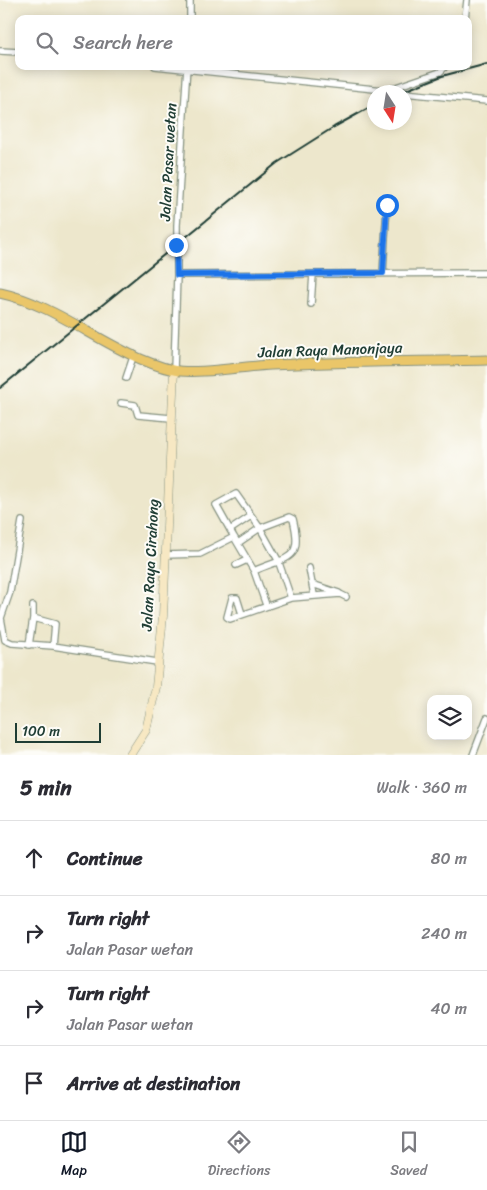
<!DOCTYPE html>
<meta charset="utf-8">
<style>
:root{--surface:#fff;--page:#f7f7f7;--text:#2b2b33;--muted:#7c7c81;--line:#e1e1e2;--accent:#111827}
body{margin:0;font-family:Sriracha,sans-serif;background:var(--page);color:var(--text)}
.controls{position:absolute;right:15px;bottom:15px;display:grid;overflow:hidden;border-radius:10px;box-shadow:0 2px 12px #0003}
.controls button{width:45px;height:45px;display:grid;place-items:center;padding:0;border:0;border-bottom:1px solid var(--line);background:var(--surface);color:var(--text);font:25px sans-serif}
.compass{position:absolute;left:367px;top:85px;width:45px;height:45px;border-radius:50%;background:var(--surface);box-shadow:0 2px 12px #0003;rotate:168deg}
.scale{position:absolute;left:15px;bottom:12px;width:86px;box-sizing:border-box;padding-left:5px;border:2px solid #1f3d34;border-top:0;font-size:14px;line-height:18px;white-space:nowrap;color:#1f3d34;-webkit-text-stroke:4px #fdfcf7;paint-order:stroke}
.stop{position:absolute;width:15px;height:15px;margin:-11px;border:4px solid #1a73e8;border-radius:50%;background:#fff}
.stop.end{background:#1a73e8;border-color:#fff;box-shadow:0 1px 5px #0008}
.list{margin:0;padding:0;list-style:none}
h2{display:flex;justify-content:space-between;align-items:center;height:65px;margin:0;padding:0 20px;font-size:21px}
h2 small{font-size:16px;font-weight:400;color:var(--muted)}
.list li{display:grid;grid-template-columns:32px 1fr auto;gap:15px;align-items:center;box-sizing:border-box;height:75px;padding:0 20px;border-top:1px solid var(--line)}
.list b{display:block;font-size:19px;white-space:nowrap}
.list p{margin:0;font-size:16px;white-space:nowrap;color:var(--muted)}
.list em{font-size:16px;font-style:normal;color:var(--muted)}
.icon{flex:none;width:28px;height:28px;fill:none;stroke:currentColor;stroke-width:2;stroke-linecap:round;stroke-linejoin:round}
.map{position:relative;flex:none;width:487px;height:755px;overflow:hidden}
.search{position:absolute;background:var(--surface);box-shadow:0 2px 12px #0003;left:15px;right:15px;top:15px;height:55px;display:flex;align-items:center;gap:12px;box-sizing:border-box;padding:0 18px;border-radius:10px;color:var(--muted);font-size:19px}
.sheet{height:365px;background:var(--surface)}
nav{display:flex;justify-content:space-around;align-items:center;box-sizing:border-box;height:70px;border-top:1px solid var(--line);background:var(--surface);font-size:14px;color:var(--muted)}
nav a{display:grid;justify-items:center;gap:2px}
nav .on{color:var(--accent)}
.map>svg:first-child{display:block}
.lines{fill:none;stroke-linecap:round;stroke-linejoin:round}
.street-casing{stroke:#869280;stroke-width:8}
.secondary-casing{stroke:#869280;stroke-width:9}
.primary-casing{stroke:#869280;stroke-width:11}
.street{stroke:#fff;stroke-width:5.5}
.secondary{stroke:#f7e8c3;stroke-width:8}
.primary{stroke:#eac669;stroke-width:9}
.rail{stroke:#1f3d34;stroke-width:2}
.route{stroke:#1a73e8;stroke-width:6}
.labels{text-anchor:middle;stroke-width:4;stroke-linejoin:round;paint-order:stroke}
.street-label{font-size:15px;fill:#1f3d34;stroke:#fdfcf7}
</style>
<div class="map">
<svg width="487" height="755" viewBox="0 0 487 755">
<rect width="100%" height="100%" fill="#fdfcf7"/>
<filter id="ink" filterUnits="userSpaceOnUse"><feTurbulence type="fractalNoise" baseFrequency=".02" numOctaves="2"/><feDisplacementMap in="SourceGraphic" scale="10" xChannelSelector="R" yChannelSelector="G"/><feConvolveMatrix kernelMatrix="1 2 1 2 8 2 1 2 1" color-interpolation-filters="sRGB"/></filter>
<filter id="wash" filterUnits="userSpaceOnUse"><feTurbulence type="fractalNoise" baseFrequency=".0096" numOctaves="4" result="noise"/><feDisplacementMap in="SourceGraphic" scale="20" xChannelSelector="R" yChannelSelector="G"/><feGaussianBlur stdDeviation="1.12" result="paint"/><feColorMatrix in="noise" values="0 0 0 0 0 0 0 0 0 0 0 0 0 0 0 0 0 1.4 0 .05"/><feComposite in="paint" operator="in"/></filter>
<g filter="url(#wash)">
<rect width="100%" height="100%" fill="#ede7cc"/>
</g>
<g filter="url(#ink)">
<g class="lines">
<defs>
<path id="street" d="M190 19V0
M465 19 467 0
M0 51 19 52
M155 66 403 92
M187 66 177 225V275L487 273
M387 90 440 72 446 66
M404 93 487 101
M383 273 387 205
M311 304 313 274
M174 370 177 275
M126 378 134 354
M121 403 135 405 138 415 171 418
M22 521 10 592 1 618 5 640 12 643 53 646 157 662
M230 530 251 516
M234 537 216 505 236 494 260 528 278 560 291 598
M238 543 260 528 289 517 293 519C304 563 286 556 254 571
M165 555 200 554 234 537 254 571 266 605
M236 565 247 560
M309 568 314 595
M312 584 339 593
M33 606V618L55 624 53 646
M242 614 237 598H232L227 617 230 619 291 598 340 594 346 597
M29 645 33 618
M473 755 487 718"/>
<path id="secondary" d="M130 755 146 730 156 687 163 616 174 370"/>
<path id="primary" d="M0 293C62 306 111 355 173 370 195 375 246 366 271 365 343 361 415 362 487 360"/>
</defs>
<!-- street casing -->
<use href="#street" class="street-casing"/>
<!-- secondary casing -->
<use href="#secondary" class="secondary-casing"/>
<!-- primary casing -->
<use href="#primary" class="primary-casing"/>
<!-- street -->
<use href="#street" class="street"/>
<!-- secondary -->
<use href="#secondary" class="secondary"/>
<!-- primary -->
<use href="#primary" class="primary"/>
<!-- rail -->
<path class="rail" d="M401 92 442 76 487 64
M0 388 277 163 334 127 374 105"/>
</g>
</g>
<g class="lines" filter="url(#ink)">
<!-- route -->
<path class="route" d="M176 245 177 275 383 273 387 205"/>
</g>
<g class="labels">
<!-- street labels -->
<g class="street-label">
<text transform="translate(168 162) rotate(-87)" y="5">Jalan Pasar wetan</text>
<text transform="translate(330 350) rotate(-2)" y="5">Jalan Raya Manonjaya</text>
<text transform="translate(150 565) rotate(-87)" y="5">Jalan Raya Cirahong</text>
</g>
</g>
</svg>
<div class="controls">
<button><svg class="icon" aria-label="layers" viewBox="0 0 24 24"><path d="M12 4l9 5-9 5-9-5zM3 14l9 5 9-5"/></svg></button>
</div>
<svg class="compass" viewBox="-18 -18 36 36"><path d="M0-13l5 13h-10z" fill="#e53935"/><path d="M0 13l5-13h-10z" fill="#7c7c81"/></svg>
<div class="scale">100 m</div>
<div class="stop" style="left:387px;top:205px"></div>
<div class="stop end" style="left:176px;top:245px"></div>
<div class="search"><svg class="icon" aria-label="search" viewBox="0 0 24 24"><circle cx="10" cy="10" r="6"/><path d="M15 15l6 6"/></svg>Search here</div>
</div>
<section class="sheet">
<h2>5 min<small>Walk · 360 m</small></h2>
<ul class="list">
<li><svg class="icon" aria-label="ahead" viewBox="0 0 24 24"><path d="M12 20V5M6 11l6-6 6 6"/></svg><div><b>Continue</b></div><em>80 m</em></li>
<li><svg class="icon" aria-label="right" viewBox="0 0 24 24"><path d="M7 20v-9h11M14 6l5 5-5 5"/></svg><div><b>Turn right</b><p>Jalan Pasar wetan</p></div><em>240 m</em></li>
<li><svg class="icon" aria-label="right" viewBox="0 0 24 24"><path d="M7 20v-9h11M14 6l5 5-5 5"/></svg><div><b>Turn right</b><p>Jalan Pasar wetan</p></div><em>40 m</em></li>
<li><svg class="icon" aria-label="arrive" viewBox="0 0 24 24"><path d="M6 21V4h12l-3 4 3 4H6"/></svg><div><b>Arrive at destination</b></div></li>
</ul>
</section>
<nav>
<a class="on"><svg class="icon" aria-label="map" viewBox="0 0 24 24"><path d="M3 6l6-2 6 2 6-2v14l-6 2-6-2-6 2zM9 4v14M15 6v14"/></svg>Map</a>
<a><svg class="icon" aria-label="directions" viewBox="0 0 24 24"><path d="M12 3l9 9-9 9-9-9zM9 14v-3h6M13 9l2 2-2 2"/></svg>Directions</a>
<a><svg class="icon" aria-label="saved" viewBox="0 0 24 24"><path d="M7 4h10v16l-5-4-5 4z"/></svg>Saved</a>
</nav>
